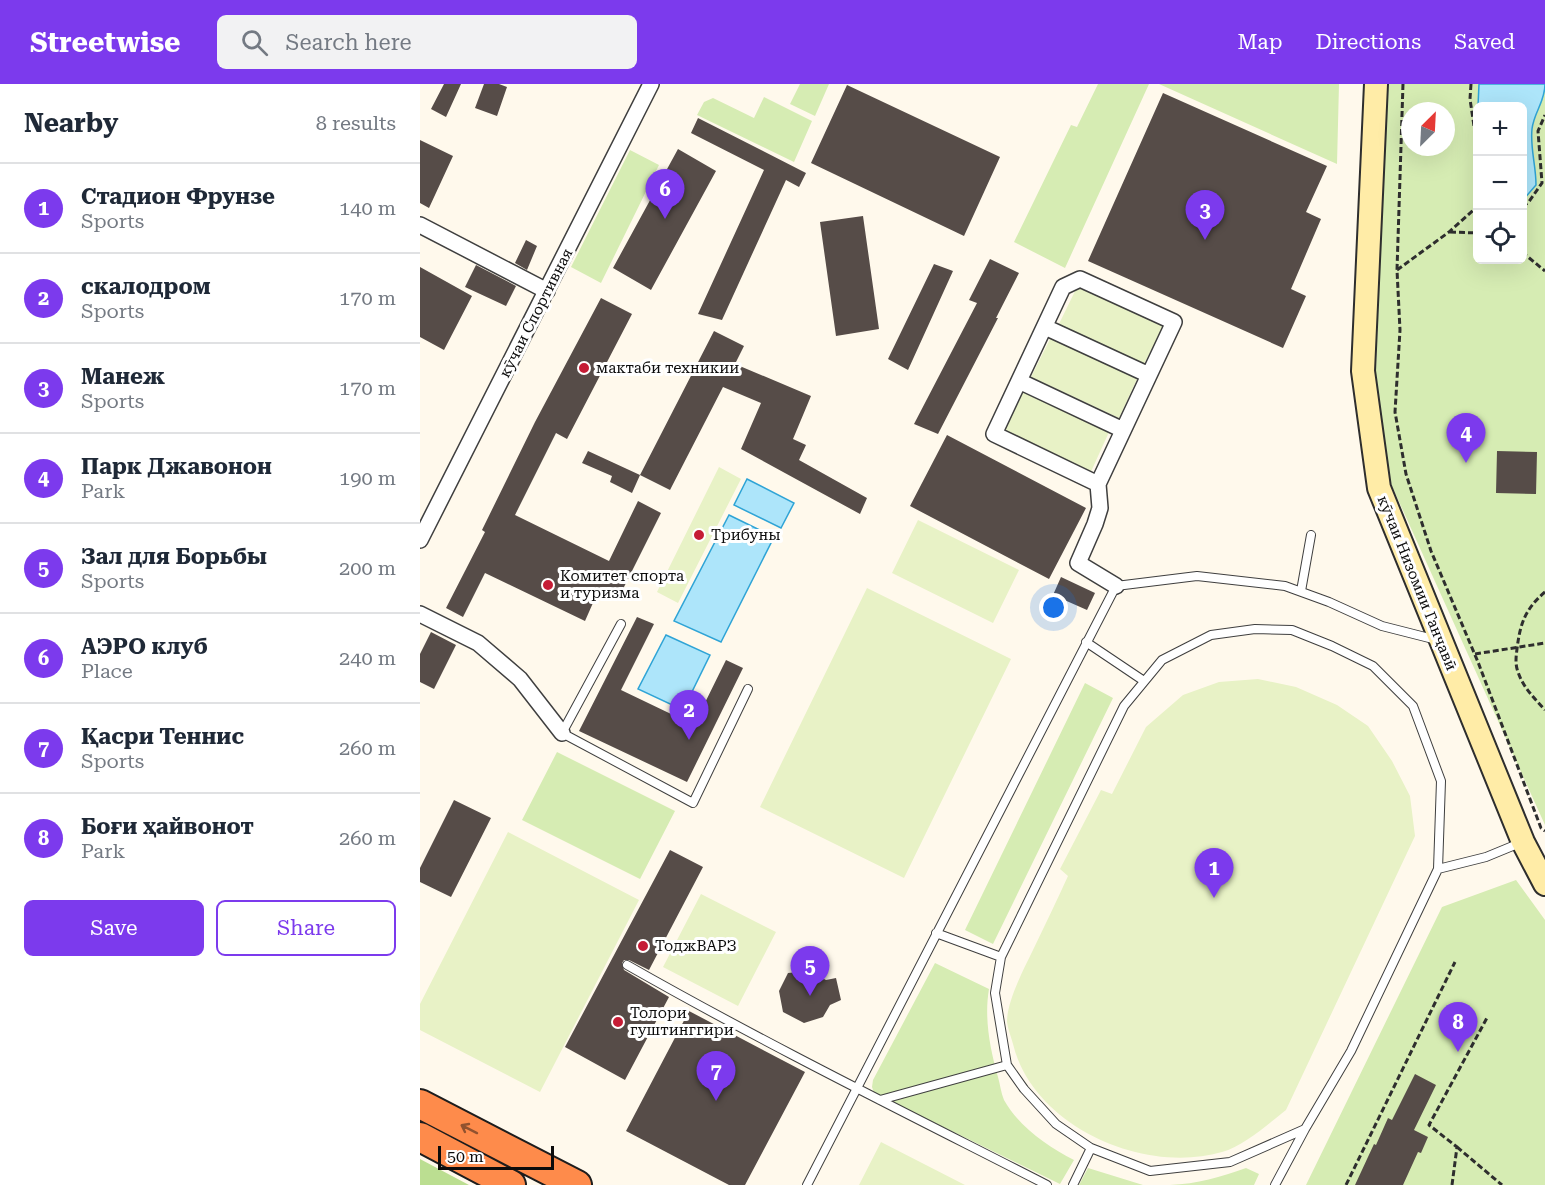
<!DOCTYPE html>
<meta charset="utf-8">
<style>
:root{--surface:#fff;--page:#f2f2f3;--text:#1f2937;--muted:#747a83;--line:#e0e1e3;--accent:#7c3aed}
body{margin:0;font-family:"Roboto Serif",serif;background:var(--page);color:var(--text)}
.controls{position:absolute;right:18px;top:18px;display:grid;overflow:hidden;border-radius:9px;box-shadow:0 6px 24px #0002}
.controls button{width:54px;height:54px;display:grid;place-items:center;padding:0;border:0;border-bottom:2px solid var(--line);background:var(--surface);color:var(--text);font:30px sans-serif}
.compass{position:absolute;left:981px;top:18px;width:54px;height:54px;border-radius:50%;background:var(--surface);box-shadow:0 6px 24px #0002;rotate:24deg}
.scale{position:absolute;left:18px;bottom:15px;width:116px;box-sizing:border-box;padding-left:6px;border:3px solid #0c0c0c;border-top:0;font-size:16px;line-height:21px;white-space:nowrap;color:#0c0c0c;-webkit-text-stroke:4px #fff;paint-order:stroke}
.you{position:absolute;left:634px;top:524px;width:21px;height:21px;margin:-15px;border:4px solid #fff;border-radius:50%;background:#1a73e8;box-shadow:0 0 0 9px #1a73e833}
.badge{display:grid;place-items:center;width:39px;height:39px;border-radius:50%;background:var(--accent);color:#fff;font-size:20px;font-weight:700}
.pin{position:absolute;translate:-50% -50px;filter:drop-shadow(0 2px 3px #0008)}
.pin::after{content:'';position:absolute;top:32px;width:21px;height:18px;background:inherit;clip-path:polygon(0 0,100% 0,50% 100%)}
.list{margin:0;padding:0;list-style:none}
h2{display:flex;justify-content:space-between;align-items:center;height:78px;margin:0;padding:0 24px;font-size:26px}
h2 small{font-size:20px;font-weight:400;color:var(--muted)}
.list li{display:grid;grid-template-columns:39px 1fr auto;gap:18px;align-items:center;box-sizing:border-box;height:90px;padding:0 24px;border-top:2px solid var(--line)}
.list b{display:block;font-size:22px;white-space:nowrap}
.list p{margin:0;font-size:20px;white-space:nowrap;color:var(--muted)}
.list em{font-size:20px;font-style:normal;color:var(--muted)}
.actions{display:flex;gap:12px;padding:18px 24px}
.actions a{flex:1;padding:14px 0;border:2px solid var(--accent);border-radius:9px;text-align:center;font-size:21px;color:var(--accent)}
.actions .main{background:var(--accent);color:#fff}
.icon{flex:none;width:33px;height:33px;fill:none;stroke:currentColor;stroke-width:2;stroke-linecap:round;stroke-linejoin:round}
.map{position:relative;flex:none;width:1125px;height:1101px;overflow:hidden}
header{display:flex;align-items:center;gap:36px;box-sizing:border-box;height:84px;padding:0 30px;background:var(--accent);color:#fff}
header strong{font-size:28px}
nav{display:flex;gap:33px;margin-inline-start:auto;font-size:21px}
.search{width:420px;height:54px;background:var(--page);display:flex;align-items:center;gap:15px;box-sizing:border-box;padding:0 21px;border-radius:9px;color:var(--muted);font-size:22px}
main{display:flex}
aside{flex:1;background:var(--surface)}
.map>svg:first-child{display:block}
.green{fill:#d6ecb3;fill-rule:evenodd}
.forest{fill:#bbde91}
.pitch{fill:#e8f2c6}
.water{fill:#ade5fa;stroke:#2fa4d6;stroke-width:1.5}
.building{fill:#564c48}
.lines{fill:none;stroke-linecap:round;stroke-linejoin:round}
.lane-casing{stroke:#3f3f3f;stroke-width:10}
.street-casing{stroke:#3f3f3f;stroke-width:18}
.secondary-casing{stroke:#2e2e2e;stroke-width:26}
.highway-casing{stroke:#1d1d1d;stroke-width:32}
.path{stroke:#2e2e2e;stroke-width:3;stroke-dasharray:6 3;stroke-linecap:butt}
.lane{stroke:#fff;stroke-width:8}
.street{stroke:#fff;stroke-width:15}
.secondary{stroke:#ffeca7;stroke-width:22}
.highway{stroke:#fe8b4b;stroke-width:28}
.oneway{stroke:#91522f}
.poi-dot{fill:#c51c35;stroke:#fff;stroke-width:2}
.labels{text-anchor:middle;stroke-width:6;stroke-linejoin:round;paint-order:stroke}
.street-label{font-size:15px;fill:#0c0c0c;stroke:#fff}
.poi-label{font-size:15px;fill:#0c0c0c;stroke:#fff;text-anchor:start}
</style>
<header>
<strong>Streetwise</strong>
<div class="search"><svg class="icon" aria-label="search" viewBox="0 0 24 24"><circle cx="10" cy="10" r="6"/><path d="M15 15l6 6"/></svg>Search here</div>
<nav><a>Map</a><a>Directions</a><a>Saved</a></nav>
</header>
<main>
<aside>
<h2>Nearby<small>8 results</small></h2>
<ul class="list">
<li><span class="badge">1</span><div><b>Стадион Фрунзе</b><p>Sports</p></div><em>140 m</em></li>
<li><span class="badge">2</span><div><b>скалодром</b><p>Sports</p></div><em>170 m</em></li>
<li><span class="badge">3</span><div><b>Манеж</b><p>Sports</p></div><em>170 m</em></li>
<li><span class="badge">4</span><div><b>Парк Джавонон</b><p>Park</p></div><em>190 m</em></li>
<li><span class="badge">5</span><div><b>Зал для Борьбы</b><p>Sports</p></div><em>200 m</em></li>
<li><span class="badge">6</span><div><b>АЭРО клуб</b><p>Place</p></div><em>240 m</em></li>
<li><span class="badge">7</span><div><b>Қасри Теннис</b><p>Sports</p></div><em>260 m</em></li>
<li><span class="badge">8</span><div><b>Боғи ҳайвонот</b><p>Park</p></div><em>260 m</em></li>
</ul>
<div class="actions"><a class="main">Save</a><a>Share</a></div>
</aside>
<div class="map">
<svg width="1125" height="1101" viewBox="0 0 1125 1101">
<rect width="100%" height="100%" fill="#fff9ec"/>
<!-- green -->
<path class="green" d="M380 0H409L395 32 370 20Z
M678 0H729L645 184 594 158 651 41 657 43Z
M739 0H919L917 80Z
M967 0H1125V741L971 400 962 358 955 310ZM1058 22H1102V176H1058ZM990 27H1026V63H990Z
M344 13 392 37 374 78 277 31 284 18 293 14 334 34Z
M210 66 239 81 181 199 151 183Z
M665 599 693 614 573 860 545 846Z
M137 668 255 727 220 795 102 736Z
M1096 796 1125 836V1101H886L1022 823Z
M515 879 569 905C564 934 570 965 578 993 580 1000 581 1009 584 1016 599 1043 628 1063 654 1076L640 1100 454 1009 452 1003 453 996Z
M668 1084 723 1101H659Z
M826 1084 839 1090 834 1101H750C777 1100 801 1093 826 1084Z"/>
<!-- forest -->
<path class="forest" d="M0 1075 49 1101H0Z"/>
<!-- pitch -->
<path class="pitch" d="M658 201 744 241 723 282 638 242Z
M631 253 717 295 699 334 611 293Z
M604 307 689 348 669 392 582 351Z
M299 383 321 395 258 519 237 508Z
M498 436 599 486 573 539 472 489Z
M447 504 591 575 484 794 340 723Z
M838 595 876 603 917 621 948 642 972 677 990 712 995 752 866 1026C848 1040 824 1062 802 1068 723 1091 613 1042 593 960 591 953 588 945 587 938 587 916 604 885 613 866 625 841 637 816 648 792L640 785 681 706 692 710 726 643 763 611 799 598Z
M88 748 219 816 120 1008 0 946V920Z
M281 810 356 848 318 922 243 883Z
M461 1058 545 1101H439Z"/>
<!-- water -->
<path class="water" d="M1059 0H1125C1125 18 1114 28 1112 45 1110 64 1116 81 1116 101L1103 116 1102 22H1058Z
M327 395 374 419 361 444 314 421Z
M309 431 354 453 301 558 254 537Z
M246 551 290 571 263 626 218 605Z"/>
<!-- building -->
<path class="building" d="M24 0H41L26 33 11 25Z
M64 0H79L87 3 77 32 55 24Z
M427 1 580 73 544 152 391 79Z
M743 9 907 82 886 128 901 135 871 205 886 212 863 264 668 177Z
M278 34 386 89 379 103 366 96 302 236 278 230 344 86 271 49Z
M0 56 33 72 9 124 0 119Z
M258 65 296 87 231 206 193 184Z
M443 132 459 245 416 252 400 138Z
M106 156 117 162 107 186 95 179Z
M570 175 599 189 576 234H578L518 350 494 340 557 219 549 216Z
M514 180 533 187 488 286 468 275Z
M56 181 96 202 86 222 45 203Z
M0 183 52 212 24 266 0 253Z
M181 214 212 230 147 355 136 349 95 431 189 477 218 417 241 429 199 513 180 503 165 537 65 489 43 533 26 524 65 448 62 446 115 338Z
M294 247 324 262 315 280 391 312 373 355 386 361 379 376 447 414 440 430 321 365 341 319 303 303 250 406 220 391Z
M527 351 666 424 629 495 490 422Z
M168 367 220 391 212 409 190 398 192 392 162 379Z
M1077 367 1117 368 1116 410 1076 409Z
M641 493 675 509 667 526 633 511Z
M217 533 234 540 201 606 274 641 306 576 323 584 267 698 159 647Z
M11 548 36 561 14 605 0 598V570Z
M34 716 71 734 31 813 0 798V784Z
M250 766 283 783 229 886 209 876H204L202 879 204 886 249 913 205 996 145 963Z
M388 887 406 896 416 894 421 916 410 921 403 933 384 939 363 928 359 907 368 889Z
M269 927 385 988 325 1101H309L206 1047Z
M995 990 1016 1001 994 1046 1008 1053 1001 1069 998 1068 983 1101H935L954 1060 956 1061 968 1034 972 1036Z"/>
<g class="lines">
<defs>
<path id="lane" d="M881 507 891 451
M201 540 142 649 273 719 328 605
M666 558 724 597
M1018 785 1066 773 1100 759
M581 873 575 909 587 981
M207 881C344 959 486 1029 627 1101
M460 1016 587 981 604 1005 636 1040 671 1064 730 1087 810 1078 885 1045 931 967 1018 785 1021 697 993 622 953 582 912 562 872 546 835 545 791 551 742 576 704 622 581 873 516 849
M387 1101 696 502 777 492 865 502 909 518 962 542 1017 556
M653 1101 671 1064
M855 1101 885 1045"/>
<path id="street" d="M0 141 127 207
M625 243 729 291
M599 297 703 346
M678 400 574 350 643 203 660 195 754 238 678 400 680 424 675 440 658 479 696 502
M0 456 231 0
M0 530 58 559 100 595 142 649"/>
<path id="secondary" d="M956 0 943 287 959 404 1103 758 1125 800"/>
<path id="highway" d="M0 1020 157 1101
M0 1053 91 1101"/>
</defs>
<!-- lane casing -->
<use href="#lane" class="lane-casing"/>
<!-- street casing -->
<use href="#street" class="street-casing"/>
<!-- secondary casing -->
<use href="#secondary" class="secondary-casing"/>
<!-- highway casing -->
<use href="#highway" class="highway-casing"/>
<!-- path -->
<path class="path" d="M983 0 977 186 980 246 975 328 986 390 1011 467 1058 578 1121 744 1125 747
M1051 0 1050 15 1058 69
M1102 122 1108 119 1122 99 1118 47 1125 31
M1030 148 1058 149
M1102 168 1125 187
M977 186 1029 148 1058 122
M1125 508C1105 525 1100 540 1097 565 1096 573 1095 580 1098 588 1103 603 1114 614 1125 626
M1055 570 1125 559
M1037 1063 1082 1101
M926 1101 1035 878
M1032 1101 1037 1063 1009 1041 1068 932"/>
<!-- lane -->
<use href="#lane" class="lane"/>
<!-- street -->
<use href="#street" class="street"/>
<!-- secondary -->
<use href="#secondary" class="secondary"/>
<!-- highway -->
<use href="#highway" class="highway"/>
</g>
<!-- one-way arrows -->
<defs><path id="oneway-shaft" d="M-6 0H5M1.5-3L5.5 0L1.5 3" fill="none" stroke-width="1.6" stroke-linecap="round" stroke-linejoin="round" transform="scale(1.5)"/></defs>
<use class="oneway" href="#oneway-shaft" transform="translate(49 1045) rotate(-153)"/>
<!-- markers -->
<g class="poi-dot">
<circle cx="164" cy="284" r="6"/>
<circle cx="279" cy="451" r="6"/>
<circle cx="128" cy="501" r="6"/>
<circle cx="223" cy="862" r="6"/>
<circle cx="198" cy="938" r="6"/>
</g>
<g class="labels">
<!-- street labels -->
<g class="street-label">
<text transform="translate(116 229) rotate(-63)" y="5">кӯчаи Спортивная</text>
<text transform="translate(997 499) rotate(68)" y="5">кӯчаи Низомии Ганҷавӣ</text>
</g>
<!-- poi labels -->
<g class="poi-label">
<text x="176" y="289">мактаби техникии</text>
<text x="291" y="456">Трибуны</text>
<text x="140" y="497">Комитет спорта<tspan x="140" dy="17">и туризма</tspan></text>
<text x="235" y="867">ТоджВАРЗ</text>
<text x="210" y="934">Толори<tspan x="210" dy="17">гуштинггири</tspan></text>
</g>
</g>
</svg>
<div class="controls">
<button>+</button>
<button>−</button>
<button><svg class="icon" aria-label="locate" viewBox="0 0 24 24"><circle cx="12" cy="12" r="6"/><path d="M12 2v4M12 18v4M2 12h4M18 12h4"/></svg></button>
</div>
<svg class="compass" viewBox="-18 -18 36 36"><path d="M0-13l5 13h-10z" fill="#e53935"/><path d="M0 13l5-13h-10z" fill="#747a83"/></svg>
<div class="scale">50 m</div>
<div class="you"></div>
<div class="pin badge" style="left:794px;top:814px">1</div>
<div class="pin badge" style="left:269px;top:656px">2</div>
<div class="pin badge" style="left:785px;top:156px">3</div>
<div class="pin badge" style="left:1046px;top:379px">4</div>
<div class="pin badge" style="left:390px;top:912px">5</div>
<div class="pin badge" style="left:245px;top:135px">6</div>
<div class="pin badge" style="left:296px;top:1017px">7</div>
<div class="pin badge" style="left:1038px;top:968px">8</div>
</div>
</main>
